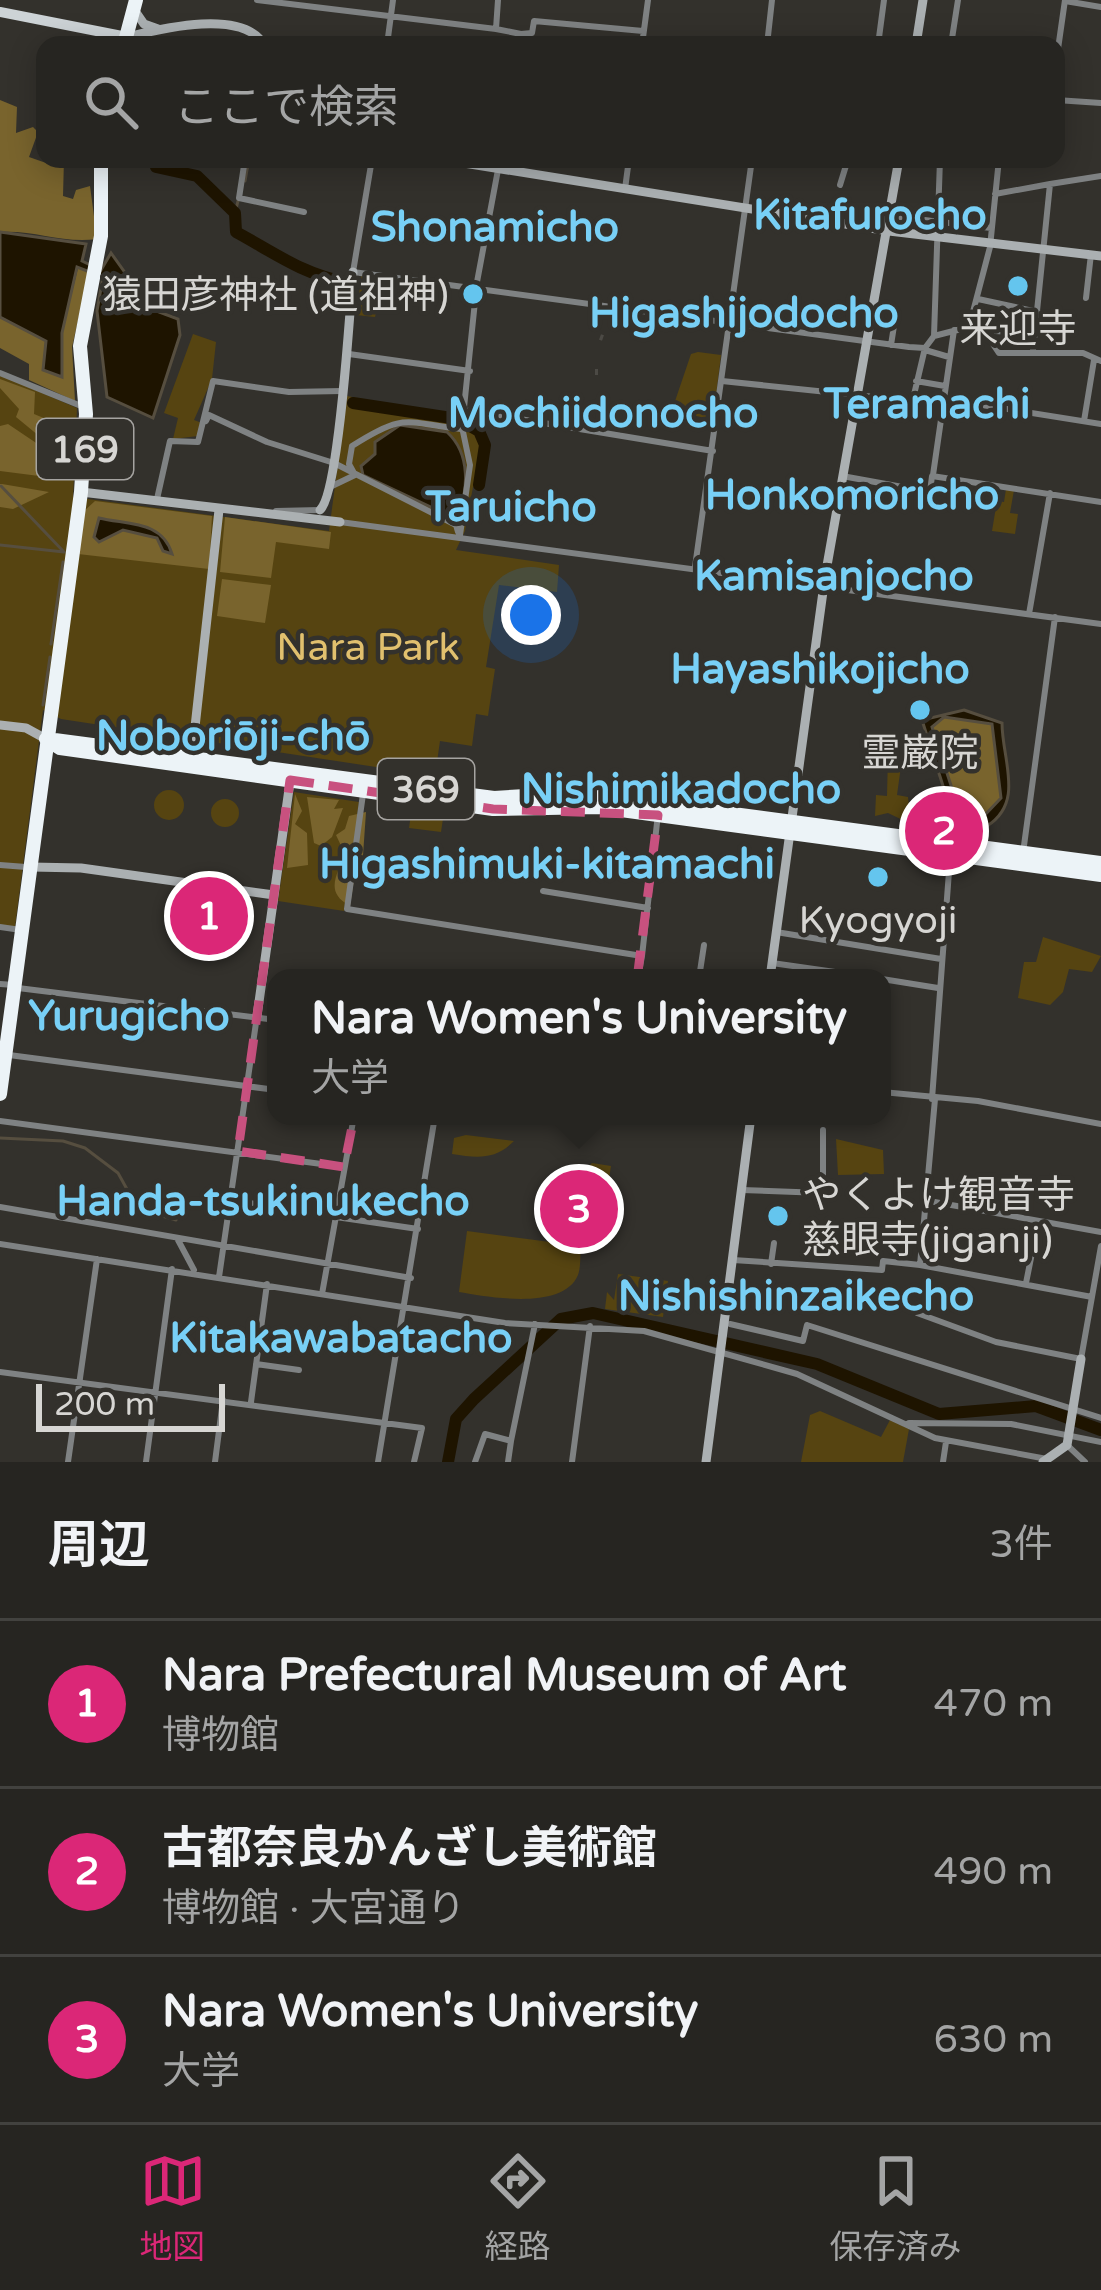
<!DOCTYPE html>
<html lang="ja">
<meta charset="utf-8">
<style>
:root{--surface:#262521;--page:#2e2d2a;--text:#f1f3f6;--muted:#a4a5a5;--line:#42423f;--accent:#db2777}
body{margin:0;font-family:"Varela Round","Noto Sans JP",sans-serif;background:var(--page);color:var(--text)}
.scale{position:absolute;left:36px;bottom:30px;width:189px;box-sizing:border-box;padding-left:12px;border:6px solid #d7d6d3;border-top:0;font-size:33px;line-height:42px;white-space:nowrap;color:#d7d6d3;-webkit-text-stroke:9px #33312c;paint-order:stroke}
.you{position:absolute;left:531px;top:615px;width:42px;height:42px;margin:-30px;border:9px solid #fff;border-radius:50%;background:#1a73e8;box-shadow:0 0 0 18px #1a73e833}
.badge{display:grid;place-items:center;width:78px;height:78px;border-radius:50%;background:var(--accent);color:#fff;font-size:39px;font-weight:700}
.pin{position:absolute;translate:-50% -50%;border:6px solid #fff;box-shadow:0 3px 12px #0006}
.popup{position:absolute;left:267px;top:969px;width:624px;height:156px;box-sizing:border-box;display:grid;place-content:center;border-radius:24px;background:var(--surface);filter:drop-shadow(0 3px 9px #0005);font-size:39px;white-space:nowrap;color:var(--muted)}
.popup b{font-size:45px;color:var(--text)}
.popup::after{content:'';position:absolute;left:50%;top:100%;margin-left:-24px;border:24px solid transparent;border-top-color:var(--surface)}
.list{margin:0;padding:0;list-style:none}
h2{display:flex;justify-content:space-between;align-items:center;height:156px;margin:0;padding:0 48px;font-size:51px}
h2 small{font-size:39px;font-weight:400;color:var(--muted)}
.list li{display:grid;grid-template-columns:78px 1fr auto;gap:36px;align-items:center;box-sizing:border-box;height:168px;padding:0 48px;border-top:3px solid var(--line)}
.list b{display:block;font-size:45px;white-space:nowrap}
.list p{margin:0;font-size:39px;white-space:nowrap;color:var(--muted)}
.list em{font-size:39px;font-style:normal;color:var(--muted)}
.icon{flex:none;width:66px;height:66px;fill:none;stroke:currentColor;stroke-width:2;stroke-linecap:round;stroke-linejoin:round}
.map{position:relative;flex:none;width:1101px;height:1462px;overflow:hidden}
.search{position:absolute;background:var(--surface);box-shadow:0 6px 30px #0003;left:36px;right:36px;top:36px;height:132px;display:flex;align-items:center;gap:30px;box-sizing:border-box;padding:0 42px;border-radius:24px;color:var(--muted);font-size:45px}
.sheet{height:660px;background:var(--surface)}
nav{display:flex;justify-content:space-around;align-items:center;box-sizing:border-box;height:168px;border-top:3px solid var(--line);background:var(--surface);font-size:33px;color:var(--muted)}
nav a{display:grid;justify-items:center;gap:6px}
nav .on{color:var(--accent)}
.map>svg:first-child{display:block}
.green{fill:#564411}
.forest{fill:#79642d}
.water{fill:#1e1400;stroke:#564e3f;stroke-width:3;fill-rule:evenodd}
.lines{fill:none;stroke-linecap:round;stroke-linejoin:round}
.stream{stroke:#564e3f;stroke-width:3}
.river{stroke:#1e1400;stroke-width:12}
.street-tunnel{stroke:#4c4a45;stroke-width:6;stroke-dasharray:6 3;stroke-linecap:butt}
.street{stroke:#7f8283;stroke-width:6}
.secondary{stroke:#abb0b2;stroke-width:9}
.primary{stroke:#cdd3d6;stroke-width:10}
.highway{stroke:#ecf3f7;stroke-width:14}
.marked{fill:none;stroke:#c8517f;stroke-width:9;stroke-dasharray:24 15;stroke-linejoin:round}
.poi-dot{fill:#64c5ee;stroke:#33312c;stroke-width:4.5}
.labels{text-anchor:middle;stroke-width:9;stroke-linejoin:round;paint-order:stroke}
.shield{fill:#33312c;stroke:#a6a4a1;stroke-width:3}
.shield-label{font-size:36px;font-weight:bold;fill:#d7d6d3}
.poi-label{font-size:39px;fill:#d7d6d3;stroke:#33312c}
.park-label{font-size:39px;fill:#e1c06e;stroke:#33312c}
.neighbourhood-label{font-size:42px;font-weight:bold;fill:#78d0f6;stroke:#33312c}
</style>
<div class="map">
<svg width="1101" height="1462" viewBox="0 0 1101 1462">
<rect width="100%" height="100%" fill="#33312c"/>
<!-- green -->
<path class="green" d="M362 273 386 276 375 317 356 315Z
M193 334 216 342 212 379 194 420 202 423 198 436 173 439 178 418 164 413Z
M698 352 721 355 713 420 672 410 691 354Z
M0 375 77 408 73 497 329 531 347 396 461 418C492 436 485 456 480 488L473 487 465 531 456 550 559 565 557 592 499 585 486 667 495 669 488 716 476 714 472 746 440 741 435 776 61 719 43 710 15 927 0 925Z
M1006 489 1014 490 1010 513 1018 514 1015 534 992 531 997 501 1004 502Z
M888 756 902 759 897 795 908 797 911 824 888 813 875 816 876 795 887 796Z
M154 805a15 15 0 1 1 30 0a15 15 0 1 1-30 0Z
M294 792 359 802 344 911 278 901Z
M211 813a14 14 0 1 1 28 0a14 14 0 1 1-28 0Z
M412 807 444 812 441 832 409 828Z
M1043 937 1101 956 1092 972 1069 969 1063 992 1050 1005 1018 998 1024 962H1036Z
M466 1135 514 1141C495 1160 478 1158 452 1154L454 1138Z
M836 1139 883 1150 884 1174 838 1175Z
M592 1163 611 1166 606 1198 582 1195 581 1187 594 1182 585 1170Z
M592 1204 605 1206 600 1242 584 1240 577 1233 578 1225 588 1226Z
M467 1231 581 1246C580 1255 581 1267 578 1275 563 1311 488 1297 459 1292Z
M618 1274 668 1281 663 1317 605 1309 607 1292 614 1300Z
M820 1411 881 1437 890 1420 909 1429 903 1462H801L810 1415Z"/>
<!-- forest -->
<path class="forest" d="M0 100 17 107 16 133 33 127 38 132 29 157 49 164 64 159 63 196 73 199 76 190 90 186 97 239C64 244 35 230 0 232Z
M78 268 89 272 72 347 75 401 29 380V364L0 348V317L46 340 62 377V333Z
M0 379 35 392 34 414 63 426 75 439 73 464 16 417 19 409 0 388Z
M8 424 57 457 64 472 39 476 0 471V426Z
M0 484H2L49 492 13 509 0 507Z
M95 501 212 516 209 569 78 554 83 512Z
M225 517 331 532 329 549 276 542 271 578 220 572Z
M222 579 271 585 265 623 217 616Z
M944 717 992 724 1001 799 982 818 958 807 932 727Z
M295 794 302 811 295 824 307 833 308 865 287 868Z
M307 797 339 800 334 809 343 808 332 837 321 846 314 843Z
M366 812 362 870 355 873 350 906C322 891 340 873 344 852L336 835 345 829 349 816Z"/>
<!-- water -->
<path class="water" d="M0 232 86 244 82 261 101 270 111 253 151 309 178 319 180 335 153 418 107 397 97 311 103 277 77 267 62 333V377L43 370 46 341 0 317Z
M400 425 447 432C471 454 469 491 456 519L363 475 361 466 375 454V442Z
M99 518C127 525 162 520 172 554L163 551 157 538 123 530 99 542 94 537Z
M964 710 1002 723C1002 760 1025 802 987 826L960 821 951 811 922 720ZM944 717 992 724 1001 798 982 818 958 807 932 727Z"/>
<g class="lines">
<!-- stream -->
<path class="stream" d="M245 181 249 159
M235 213 238 201
M1 486 64 552
M0 545 64 552
M51 644 63 562
M43 705 50 657
M0 1138 63 1141 85 1148 118 1173 138 1209 176 1220"/>
<!-- river -->
<path class="river" d="M157 159 156 167 197 176 235 213 236 232C273 252 302 274 345 282
M353 403 458 419 479 431 485 445 479 485
M448 1462 456 1419 474 1399 561 1319 593 1313 817 1364 939 1414 1036 1406 1101 1430"/>
<!-- street-tunnel -->
<path class="street-tunnel" d="M600 337 603 338
M595 372H598"/>
<!-- street -->
<path class="street" d="M257 0 496 29
M498 0 496 29 521 34 519 45
M1065 1 1101 7
M521 34 532 33 534 21 643 31
M387 45 393 0
M642 45 648 0
M767 45 772 0
M878 45 884 0
M951 45 958 0
M1056 63 1065 0
M1056 100 1101 103
M245 159 239 198 304 212
M372 159 353 272 909 347 925 348 934 336 969 327 989 338 999 353H1083L1101 361
M840 185 848 159
M625 189 629 159
M995 194 1050 184
M891 216 991 228
M1086 298 1091 254
M978 299 1038 312
M876 306 896 313 891 345
M969 327 990 247 999 159
M976 330 1035 333
M934 336 940 159
M925 350 949 357
M1033 350 1050 184 1101 176
M349 354 470 371
M0 373 86 408
M722 381 943 404
M916 381 945 386
M913 399 925 348
M944 399 1101 424
M465 410 713 451
M206 421 209 415 267 442 334 463 456 525 458 532
M1084 421 1094 360
M933 475 954 330
M842 476 930 492 932 476 1101 502
M332 486 355 475 349 464 352 446C404 413 403 422 461 429
M157 499 170 441 198 442 213 381 289 392 342 391
M276 511 320 510
M340 522 1101 624
M460 535 470 465 462 427 477 282 500 159
M695 567 752 159
M1029 614 1050 493
M363 794 347 909 642 956 658 814
M1023 853 1055 617
M0 865 26 867
M543 891 648 908
M0 927 21 930
M776 932 941 959
M772 963 877 978
M638 978 642 956
M699 978 704 945
M882 979 938 988
M0 984 14 985
M18 988 276 1020
M9 1055 276 1090
M882 1092 978 1101 1101 1124
M932 1099 950 858
M0 1121 344 1167
M742 1190 823 1193V1130
M231 1200 301 1211
M929 1201 1101 1232
M0 1207 411 1278
M336 1217 418 1229
M178 1240 194 1270
M0 1244 505 1323 644 1331 797 1374 935 1438 1047 1459
M733 1260 882 1270 883 1261 920 1265 935 1099
M771 1264 774 1243
M920 1265 1092 1297
M219 1277 257 1016
M1026 1283 1038 1223
M322 1294 354 1116
M917 1313 996 1342 1081 1359 1101 1246
M730 1324 803 1341 807 1325 1101 1418
M256 1364 299 1370
M0 1372 422 1428 414 1462
M251 1402 267 1284
M909 1423 1011 1424 1101 1442
M1067 1445 1085 1462
M68 1462 97 1259
M146 1462 172 1269
M215 1462 223 1400
M378 1462 435 1116
M475 1462 485 1434 511 1441 535 1324
M508 1462 511 1441
M572 1462 590 1326
M943 1462 946 1442"/>
<!-- secondary -->
<path class="secondary" d="M135 11 144 24 158 29
M127 37C160 29 243 8 264 45
M916 45 923 0
M439 159 889 231 1101 256
M81 492 340 522
M320 510C339 493 350 309 353 272
M0 725 26 728 46 739
M197 762 193 745 219 510
M31 867 81 868 274 895
M770 978 825 577 899 159
M257 1016 291 775
M706 1462 751 1116
M1043 1462 1067 1445 1081 1359"/>
<!-- primary -->
<path class="primary" d="M0 12 127 37"/>
<!-- highway -->
<path class="highway" d="M124 45 136 0
M46 739 60 748 493 809 599 807 1101 875
M47 739 494 798 575 793 1101 863
M0 1094 81 492 86 414 80 346 101 236V159"/>
</g>
<!-- marked area -->
<path class="marked" d="M290 780 493 809 658 815 625 1073 445 1048 437 1102H357L344 1167 238 1151Z"/>
<!-- markers -->
<g class="poi-dot">
<circle cx="1018" cy="286" r="12"/>
<circle cx="473" cy="294" r="12"/>
<circle cx="920" cy="710" r="12"/>
<circle cx="878" cy="877" r="12"/>
<circle cx="778" cy="1216" r="12"/>
</g>
<g class="labels">
<!-- shield labels -->
<g class="shield">
<rect x="37" y="419" width="96" height="60" rx="9"/>
<rect x="378" y="759" width="96" height="60" rx="9"/>
</g>
<g class="shield-label">
<text x="85" y="462">169</text>
<text x="426" y="802">369</text>
</g>
<!-- poi labels -->
<g class="poi-label">
<text x="449" y="308" text-anchor="end">猿田彦神社 (道祖神)</text>
<text x="1018" y="342">来迎寺</text>
<text x="920" y="766">霊巌院</text>
<text x="878" y="933">Kyogyoji</text>
<text x="802" y="1208" text-anchor="start">やくよけ観音寺<tspan x="802" dy="45">慈眼寺(jiganji)</tspan></text>
</g>
<!-- park labels -->
<g class="park-label">
<text x="368" y="660">Nara Park</text>
</g>
<!-- neighbourhood labels -->
<g class="neighbourhood-label">
<text x="870" y="229">Kitafurocho</text>
<text x="495" y="241">Shonamicho</text>
<text x="744" y="327">Higashijodocho</text>
<text x="927" y="418">Teramachi</text>
<text x="603" y="427">Mochiidonocho</text>
<text x="852" y="509">Honkomoricho</text>
<text x="511" y="521">Taruicho</text>
<text x="834" y="590">Kamisanjocho</text>
<text x="820" y="683">Hayashikojicho</text>
<text x="233" y="750">Noboriōji-chō</text>
<text x="681" y="803">Nishimikadocho</text>
<text x="547" y="878">Higashimuki-kitamachi</text>
<text x="129" y="1030">Yurugicho</text>
<text x="263" y="1215">Handa-tsukinukecho</text>
<text x="796" y="1310">Nishishinzaikecho</text>
<text x="341" y="1352">Kitakawabatacho</text>
</g>
</g>
</svg>
<div class="scale">200 m</div>
<div class="you"></div>
<div class="pin badge" style="left:209px;top:916px">1</div>
<div class="pin badge" style="left:944px;top:831px">2</div>
<div class="pin badge" style="left:579px;top:1209px">3</div>
<div class="popup"><b>Nara Women's University</b>大学</div>
<div class="search"><svg class="icon" aria-label="search" viewBox="0 0 24 24"><circle cx="10" cy="10" r="6"/><path d="M15 15l6 6"/></svg>ここで検索</div>
</div>
<section class="sheet">
<h2>周辺<small>3件</small></h2>
<ul class="list">
<li><span class="badge">1</span><div><b>Nara Prefectural Museum of Art</b><p>博物館</p></div><em>470 m</em></li>
<li><span class="badge">2</span><div><b>古都奈良かんざし美術館</b><p>博物館 · 大宮通り</p></div><em>490 m</em></li>
<li><span class="badge">3</span><div><b>Nara Women's University</b><p>大学</p></div><em>630 m</em></li>
</ul>
</section>
<nav>
<a class="on"><svg class="icon" aria-label="map" viewBox="0 0 24 24"><path d="M3 6l6-2 6 2 6-2v14l-6 2-6-2-6 2zM9 4v14M15 6v14"/></svg>地図</a>
<a><svg class="icon" aria-label="directions" viewBox="0 0 24 24"><path d="M12 3l9 9-9 9-9-9zM9 14v-3h6M13 9l2 2-2 2"/></svg>経路</a>
<a><svg class="icon" aria-label="saved" viewBox="0 0 24 24"><path d="M7 4h10v16l-5-4-5 4z"/></svg>保存済み</a>
</nav>
